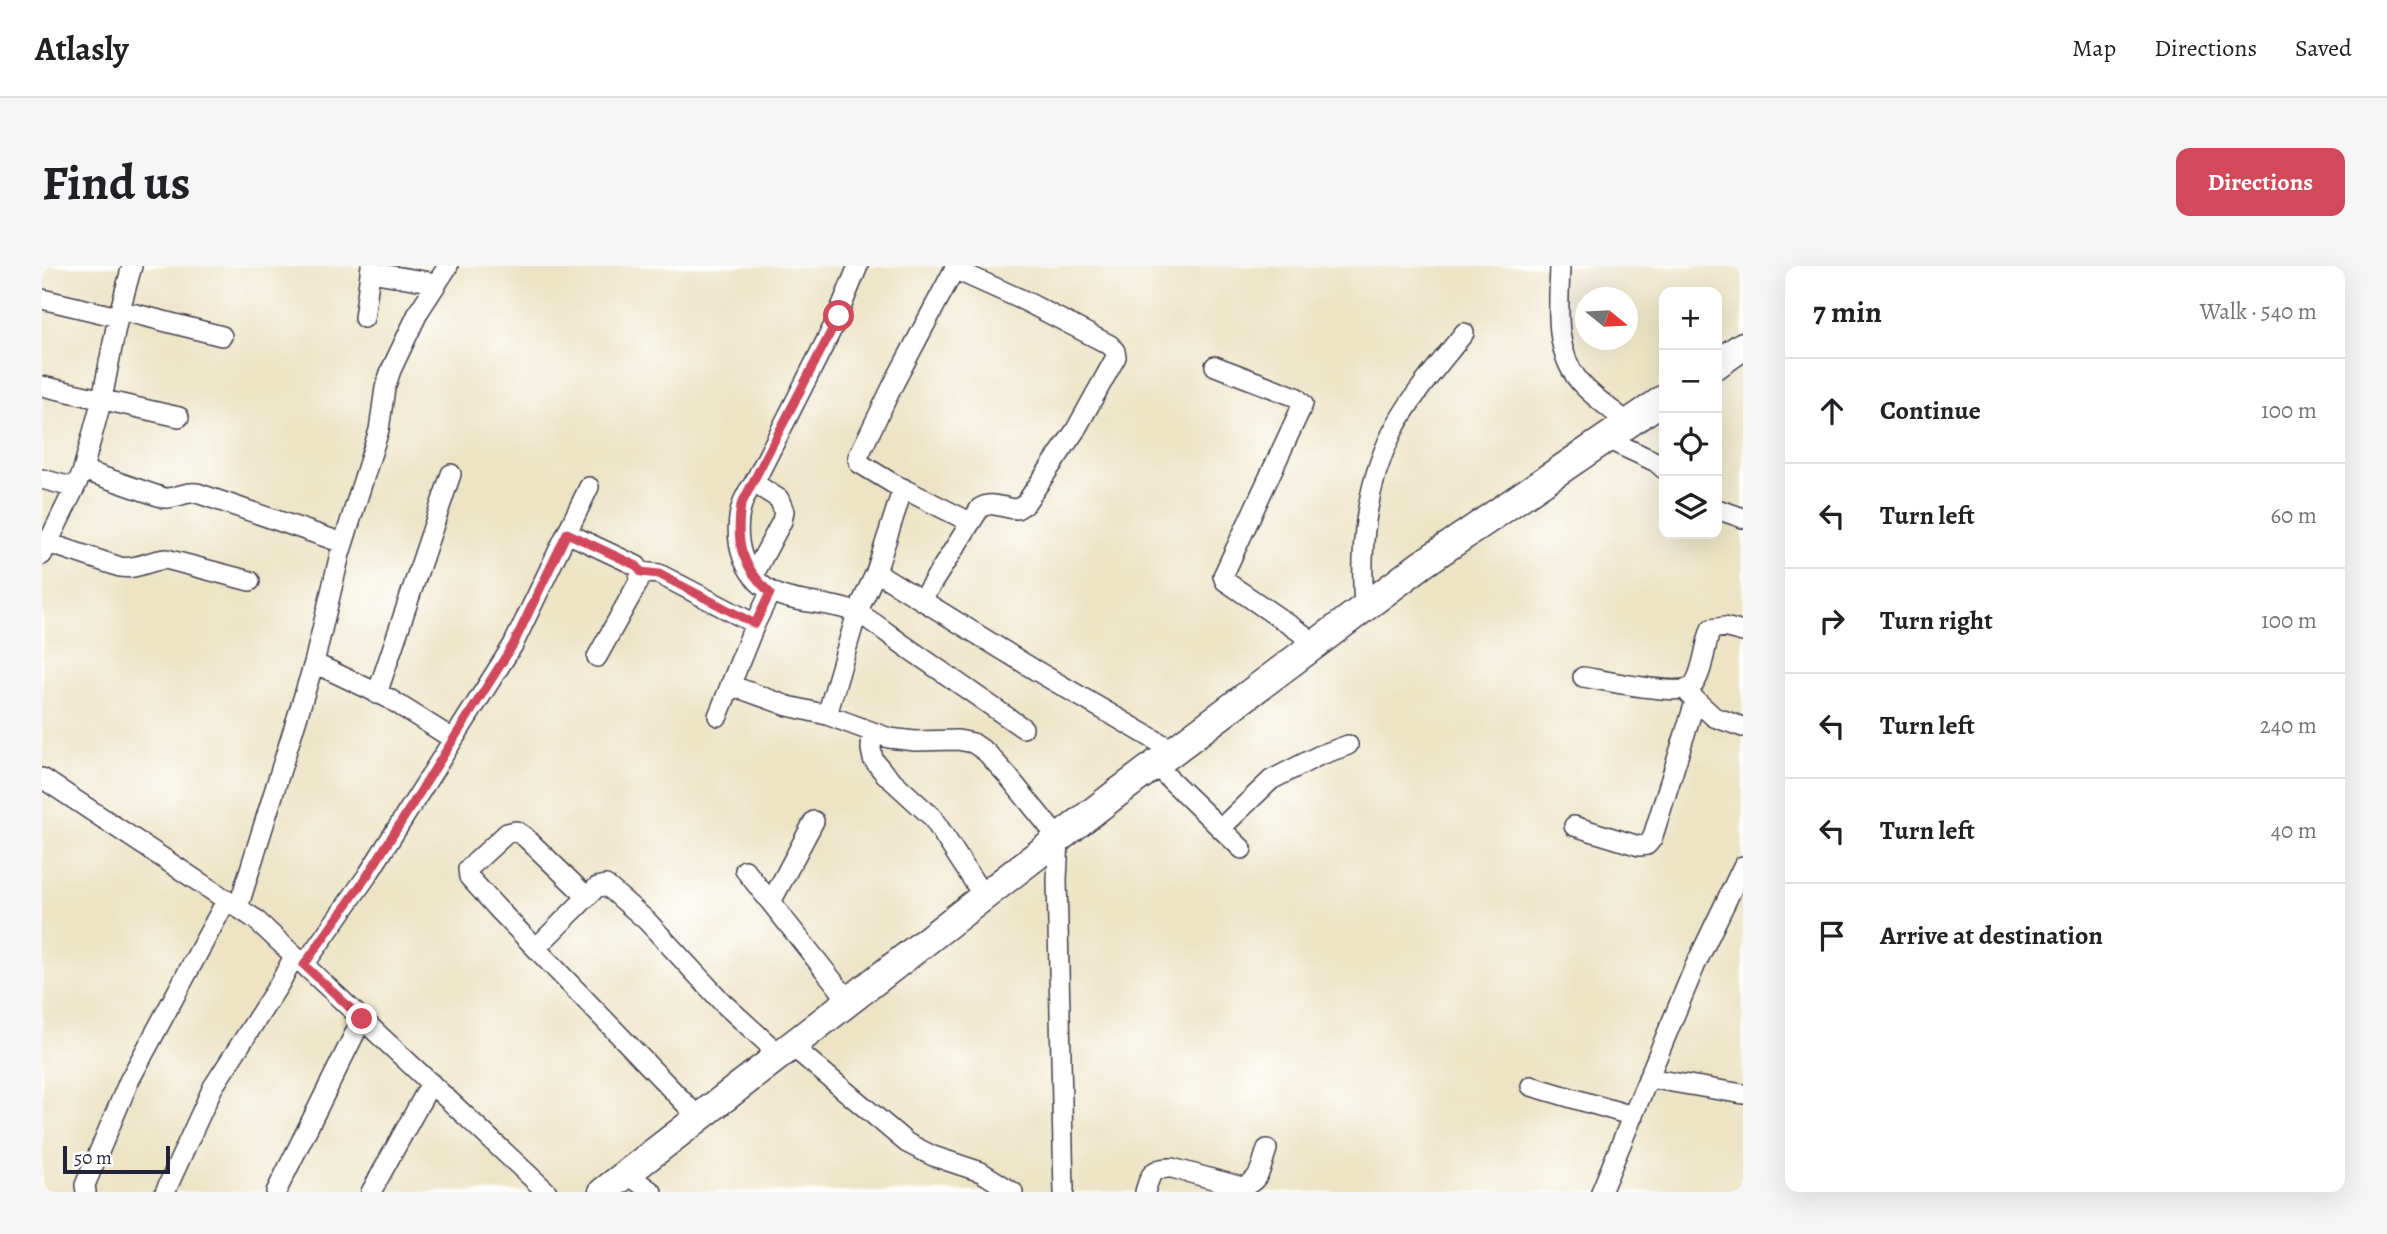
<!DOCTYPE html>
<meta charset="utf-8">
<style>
:root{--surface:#fff;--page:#f6f6f6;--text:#202124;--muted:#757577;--line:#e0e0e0;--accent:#d1495b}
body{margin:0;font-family:Alegreya,serif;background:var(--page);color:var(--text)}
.controls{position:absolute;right:21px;top:21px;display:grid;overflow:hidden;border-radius:14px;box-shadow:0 7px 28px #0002}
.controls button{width:63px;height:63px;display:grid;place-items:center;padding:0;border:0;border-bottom:2px solid var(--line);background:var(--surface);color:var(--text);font:35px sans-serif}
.compass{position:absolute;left:1533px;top:21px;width:63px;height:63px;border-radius:50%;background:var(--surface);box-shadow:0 7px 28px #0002;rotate:108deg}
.scale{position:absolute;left:21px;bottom:18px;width:107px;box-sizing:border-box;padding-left:7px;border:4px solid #22223b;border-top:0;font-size:19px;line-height:24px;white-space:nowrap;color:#22223b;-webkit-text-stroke:5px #fff;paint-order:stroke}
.stop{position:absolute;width:21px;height:21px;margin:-16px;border:5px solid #d1495b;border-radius:50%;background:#fff}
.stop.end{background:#d1495b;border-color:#fff;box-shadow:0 2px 7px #0008}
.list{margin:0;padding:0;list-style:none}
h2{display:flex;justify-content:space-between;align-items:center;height:91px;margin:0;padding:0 28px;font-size:30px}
h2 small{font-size:23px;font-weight:400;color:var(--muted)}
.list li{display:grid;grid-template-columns:46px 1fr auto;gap:21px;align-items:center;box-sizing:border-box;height:105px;padding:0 28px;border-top:2px solid var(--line)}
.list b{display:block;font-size:26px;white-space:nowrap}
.list em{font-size:23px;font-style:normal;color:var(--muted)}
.icon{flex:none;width:38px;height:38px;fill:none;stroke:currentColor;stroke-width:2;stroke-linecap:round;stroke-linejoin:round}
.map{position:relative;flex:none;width:1701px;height:926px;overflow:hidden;border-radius:14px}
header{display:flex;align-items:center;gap:42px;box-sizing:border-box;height:98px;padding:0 35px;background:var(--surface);border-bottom:2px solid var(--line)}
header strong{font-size:33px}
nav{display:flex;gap:38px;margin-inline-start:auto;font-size:24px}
.intro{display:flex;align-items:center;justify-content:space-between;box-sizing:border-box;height:168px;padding:0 42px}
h1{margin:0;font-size:49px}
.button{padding:18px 32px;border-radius:14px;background:var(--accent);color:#fff;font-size:24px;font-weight:700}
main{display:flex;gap:42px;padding:0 42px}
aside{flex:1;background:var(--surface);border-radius:14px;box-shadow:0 7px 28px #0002}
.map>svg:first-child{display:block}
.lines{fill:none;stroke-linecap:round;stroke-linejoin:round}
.minor-casing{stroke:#403f50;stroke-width:22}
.highway-casing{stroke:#403f50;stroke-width:31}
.minor{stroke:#fff;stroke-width:19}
.highway{stroke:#fff;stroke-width:28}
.route{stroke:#d1495b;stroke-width:9}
</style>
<header>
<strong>Atlasly</strong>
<nav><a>Map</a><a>Directions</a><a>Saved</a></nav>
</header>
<div class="intro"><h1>Find us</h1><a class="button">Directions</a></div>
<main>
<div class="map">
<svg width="1701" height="926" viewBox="0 0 1701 926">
<rect width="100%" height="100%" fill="#fff"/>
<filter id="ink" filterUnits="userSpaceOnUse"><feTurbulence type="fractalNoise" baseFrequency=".0143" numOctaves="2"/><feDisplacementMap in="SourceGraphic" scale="14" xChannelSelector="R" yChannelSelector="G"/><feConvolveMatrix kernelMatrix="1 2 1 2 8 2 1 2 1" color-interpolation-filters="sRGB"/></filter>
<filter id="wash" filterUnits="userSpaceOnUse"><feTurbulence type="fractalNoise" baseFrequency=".00686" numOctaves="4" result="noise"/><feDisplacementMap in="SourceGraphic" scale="28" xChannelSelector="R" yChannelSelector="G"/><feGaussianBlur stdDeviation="1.57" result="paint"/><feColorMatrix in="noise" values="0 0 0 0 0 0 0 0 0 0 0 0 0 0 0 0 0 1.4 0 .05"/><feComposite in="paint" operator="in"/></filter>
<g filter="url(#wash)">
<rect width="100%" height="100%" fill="#ede4c5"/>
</g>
<g filter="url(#ink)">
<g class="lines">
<defs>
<path id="minor" d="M816 0 791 61 712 217C691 242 691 285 712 311 736 342 782 332 815 347 832 355 848 370 863 380 903 408 942 435 981 462
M914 0 852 117 816 191 817 197 850 217 928 256
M1518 0C1517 38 1511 84 1537 115 1550 131 1571 144 1587 158
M328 6 394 17
M0 33 76 51
M78 44 180 70
M322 52 329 0
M1173 100 1254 131 1261 138 1181 310 1183 315 1274 377
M0 120 137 151
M1565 173 1614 196 1622 203
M41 204 122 232C134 233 143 225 155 227L301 277
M0 213 33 222
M1675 243 1701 252
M525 267 595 300 599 306 596 317 555 391
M0 275 78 301C95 304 108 294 124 293L208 315
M0 289 40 207 60 133 76 51 90 0
M599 306 617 308 713 358
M834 306 993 404 1132 485
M711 310 740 255 742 245 737 233 712 217
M880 333 938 242C950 234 962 243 975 243L983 238 1033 165 1074 91 1073 85 1068 79 983 35 912 3
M1322 341C1318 281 1323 222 1350 167 1368 131 1397 99 1422 67
M272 397 346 432 411 473
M1541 411C1560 414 1639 431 1650 420 1661 410 1663 377 1669 363L1682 361 1701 366
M688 419 746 440 785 449 847 472 873 475 916 474 931 477 944 486 965 509 1017 573 1015 614 1022 926
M335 428 409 208
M1647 428 1672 451 1701 461
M785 449 815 347 834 306 861 222
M676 450 713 358 728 327
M830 467 829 483 831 493 842 507 890 551 942 631
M1113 499 1200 583
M0 512 213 653 505 926
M1532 560 1597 580 1605 579 1610 573 1653 436
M1179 562 1229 514 1276 490 1306 479
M703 604 807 735
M545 631 483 571 474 565 465 567 426 603 427 611 455 642 657 852
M729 636 772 555
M196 642 272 397 298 288 337 164 343 122 349 104 377 45 406 0
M494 682 555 621 564 619 605 655 681 737 738 789
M262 699 325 610 471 379 547 221
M750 780 865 877 891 890 939 906 971 926
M1606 812 1701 828
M1489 820 1591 850
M585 908 610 926
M44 926 43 919 87 815 184 635
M123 926 171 821 238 717 252 690
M234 926 320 753
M329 926 389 817
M1103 926C1108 909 1110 901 1130 902L1200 921C1219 915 1219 900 1225 883
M1559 926 1653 700 1701 600"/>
<path id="highway" d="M1675 98 1701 80
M561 926 1070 531 1379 299 1622 133"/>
</defs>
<!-- minor casing -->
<use href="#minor" class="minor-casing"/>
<!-- highway casing -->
<use href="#highway" class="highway-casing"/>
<!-- minor -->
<use href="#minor" class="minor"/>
<!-- highway -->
<use href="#highway" class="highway"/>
</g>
</g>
<g class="lines" filter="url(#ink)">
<!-- route -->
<path class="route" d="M320 753 262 699 325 610 471 379 525 267 595 300 599 306 617 308 713 358 728 327C700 300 693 278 699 239L797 50"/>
</g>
</svg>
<div class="controls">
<button>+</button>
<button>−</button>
<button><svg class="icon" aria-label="locate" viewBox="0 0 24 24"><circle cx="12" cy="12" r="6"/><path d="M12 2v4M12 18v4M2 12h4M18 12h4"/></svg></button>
<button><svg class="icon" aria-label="layers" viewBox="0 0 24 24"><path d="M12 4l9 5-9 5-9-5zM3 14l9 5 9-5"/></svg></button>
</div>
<svg class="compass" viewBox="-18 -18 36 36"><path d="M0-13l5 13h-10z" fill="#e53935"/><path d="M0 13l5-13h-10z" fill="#757577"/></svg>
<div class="scale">50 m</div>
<div class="stop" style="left:797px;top:50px"></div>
<div class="stop end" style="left:320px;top:753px"></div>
</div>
<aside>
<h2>7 min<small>Walk · 540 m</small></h2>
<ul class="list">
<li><svg class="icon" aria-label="ahead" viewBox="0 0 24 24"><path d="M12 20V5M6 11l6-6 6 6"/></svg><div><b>Continue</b></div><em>100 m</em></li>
<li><svg class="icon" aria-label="left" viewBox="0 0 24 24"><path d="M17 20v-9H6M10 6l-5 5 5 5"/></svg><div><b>Turn left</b></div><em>60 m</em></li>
<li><svg class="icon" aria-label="right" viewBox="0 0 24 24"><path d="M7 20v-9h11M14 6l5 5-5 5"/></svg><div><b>Turn right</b></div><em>100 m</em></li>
<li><svg class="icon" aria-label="left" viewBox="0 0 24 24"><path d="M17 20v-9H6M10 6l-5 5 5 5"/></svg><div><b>Turn left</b></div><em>240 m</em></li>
<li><svg class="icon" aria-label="left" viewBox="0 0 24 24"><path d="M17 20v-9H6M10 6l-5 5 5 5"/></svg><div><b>Turn left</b></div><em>40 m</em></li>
<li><svg class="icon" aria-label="arrive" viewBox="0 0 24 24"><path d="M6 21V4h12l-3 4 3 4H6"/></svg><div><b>Arrive at destination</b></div></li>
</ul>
</aside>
</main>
